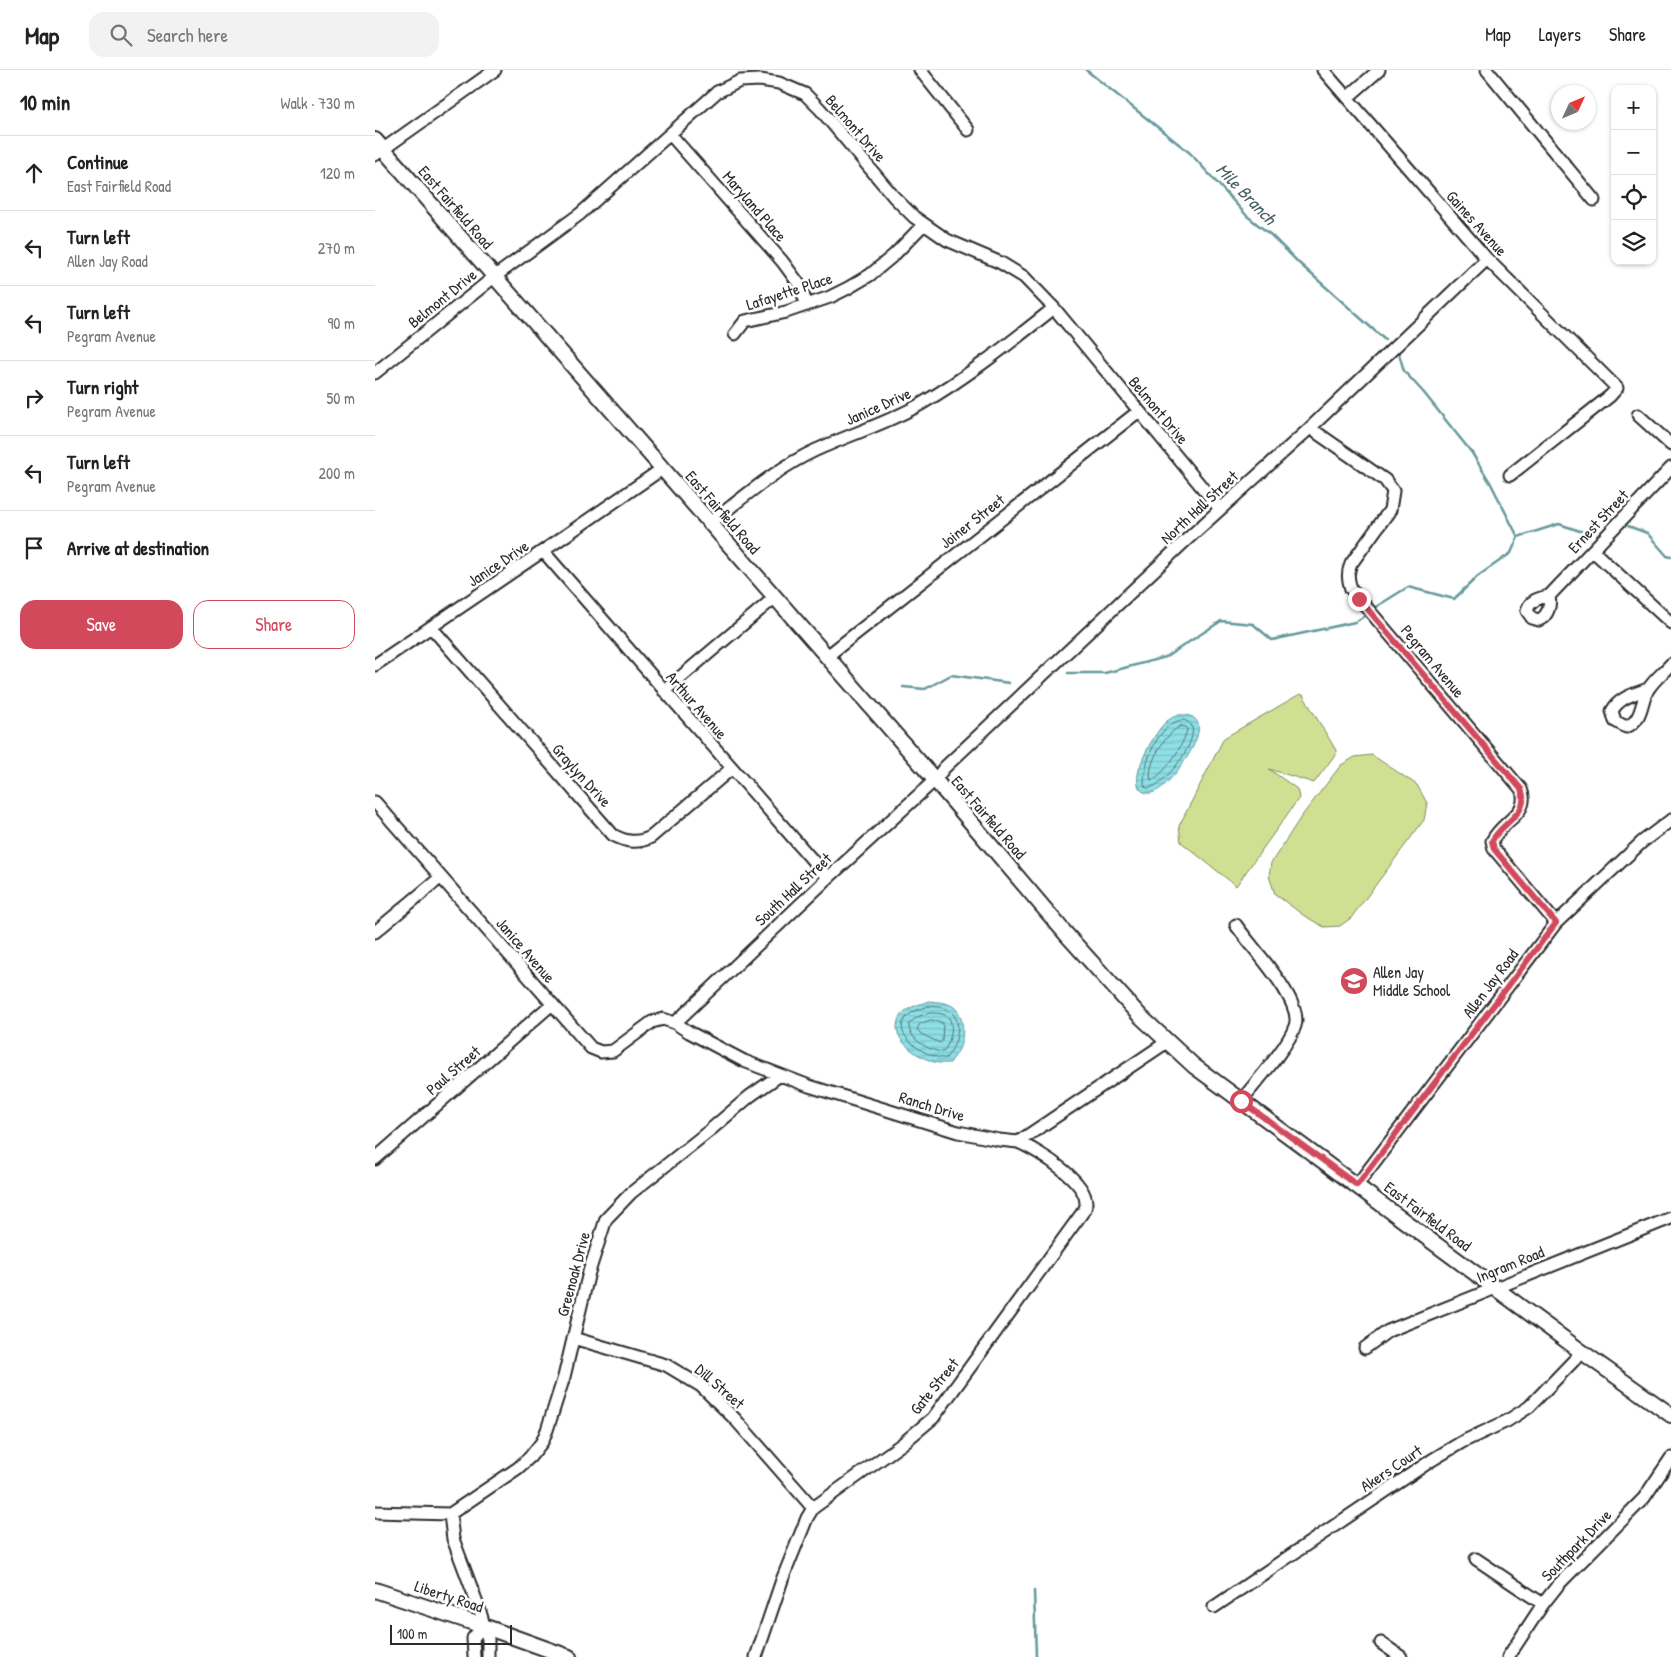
<!DOCTYPE html>
<meta charset="utf-8">
<style>
:root{--surface:#fff;--page:#f2f2f2;--text:#222;--muted:#767676;--line:#e0e0e0;--accent:#d1495b}
body{margin:0;font-family:"Patrick Hand",sans-serif;background:var(--page);color:var(--text)}
.controls{position:absolute;right:15px;top:15px;display:grid;overflow:hidden;border-radius:10px;box-shadow:0 1px 4px #0004}
.controls button{width:45px;height:45px;display:grid;place-items:center;padding:0;border:0;border-bottom:1px solid var(--line);background:var(--surface);color:var(--text);font:25px sans-serif}
.compass{position:absolute;left:1176px;top:15px;width:45px;height:45px;border-radius:50%;background:var(--surface);box-shadow:0 1px 4px #0004;rotate:46deg}
.scale{position:absolute;left:15px;bottom:12px;width:122px;box-sizing:border-box;padding-left:5px;border:2px solid #2b2b2b;border-top:0;font-size:14px;line-height:18px;white-space:nowrap;color:#2b2b2b;-webkit-text-stroke:4px #fff;paint-order:stroke}
.stop{position:absolute;width:15px;height:15px;margin:-11px;border:4px solid #d1495b;border-radius:50%;background:#fff}
.stop.end{background:#d1495b;border-color:#fff;box-shadow:0 1px 5px #0008}
.list{margin:0;padding:0;list-style:none}
h2{display:flex;justify-content:space-between;align-items:center;height:65px;margin:0;padding:0 20px;font-size:21px}
h2 small{font-size:16px;font-weight:400;color:var(--muted)}
.list li{display:grid;grid-template-columns:32px 1fr auto;gap:15px;align-items:center;box-sizing:border-box;height:75px;padding:0 20px;border-top:1px solid var(--line)}
.list b{display:block;font-size:19px;white-space:nowrap}
.list p{margin:0;font-size:16px;white-space:nowrap;color:var(--muted)}
.list em{font-size:16px;font-style:normal;color:var(--muted)}
.actions{display:flex;gap:10px;padding:15px 20px}
.actions a{flex:1;padding:11px 0;border:1px solid var(--accent);border-radius:15px;text-align:center;font-size:18px;color:var(--accent)}
.actions .main{background:var(--accent);color:#fff}
.icon{flex:none;width:28px;height:28px;fill:none;stroke:currentColor;stroke-width:2;stroke-linecap:round;stroke-linejoin:round}
.map{position:relative;flex:none;width:1296px;height:1587px;overflow:hidden}
header{display:flex;align-items:center;gap:30px;box-sizing:border-box;height:70px;padding:0 25px;background:var(--surface);border-bottom:1px solid var(--line)}
header strong{font-size:24px}
nav{display:flex;gap:28px;margin-inline-start:auto;font-size:18px}
.search{width:350px;height:45px;background:var(--page);display:flex;align-items:center;gap:12px;box-sizing:border-box;padding:0 18px;border-radius:15px;color:var(--muted);font-size:19px}
main{display:flex}
aside{flex:1;background:var(--surface)}
.map>svg:first-child{display:block}
.green{fill:#d0e093;stroke:#7e865f}
.water{fill:url(#water-rules);stroke:#66989b}
.lines{fill:none;stroke-linecap:round;stroke-linejoin:round}
.shore{stroke:#537376;stroke-width:1}
.stream{stroke:#66989b;stroke-width:2.5}
.minor-casing{stroke:#2b2b2b;stroke-width:15}
.major-casing{stroke:#2b2b2b;stroke-width:18}
.minor{stroke:#fff;stroke-width:11}
.major{stroke:#fff;stroke-width:14}
.route{stroke:#d1495b;stroke-width:6}
.labels{text-anchor:middle;stroke-width:5;stroke-linejoin:round;paint-order:stroke}
.street-label{font-size:16px;fill:#2b2b2b;stroke:#fff}
.poi-label{font-size:16px;fill:#2b2b2b;stroke:#fff;text-anchor:start}
.water-label{font-size:18px;font-style:italic;fill:#496163;stroke:#fff}
</style>
<header>
<strong>Map</strong>
<div class="search"><svg class="icon" aria-label="search" viewBox="0 0 24 24"><circle cx="10" cy="10" r="6"/><path d="M15 15l6 6"/></svg>Search here</div>
<nav><a>Map</a><a>Layers</a><a>Share</a></nav>
</header>
<main>
<aside>
<h2>10 min<small>Walk · 730 m</small></h2>
<ul class="list">
<li><svg class="icon" aria-label="ahead" viewBox="0 0 24 24"><path d="M12 20V5M6 11l6-6 6 6"/></svg><div><b>Continue</b><p>East Fairfield Road</p></div><em>120 m</em></li>
<li><svg class="icon" aria-label="left" viewBox="0 0 24 24"><path d="M17 20v-9H6M10 6l-5 5 5 5"/></svg><div><b>Turn left</b><p>Allen Jay Road</p></div><em>270 m</em></li>
<li><svg class="icon" aria-label="left" viewBox="0 0 24 24"><path d="M17 20v-9H6M10 6l-5 5 5 5"/></svg><div><b>Turn left</b><p>Pegram Avenue</p></div><em>90 m</em></li>
<li><svg class="icon" aria-label="right" viewBox="0 0 24 24"><path d="M7 20v-9h11M14 6l5 5-5 5"/></svg><div><b>Turn right</b><p>Pegram Avenue</p></div><em>50 m</em></li>
<li><svg class="icon" aria-label="left" viewBox="0 0 24 24"><path d="M17 20v-9H6M10 6l-5 5 5 5"/></svg><div><b>Turn left</b><p>Pegram Avenue</p></div><em>200 m</em></li>
<li><svg class="icon" aria-label="arrive" viewBox="0 0 24 24"><path d="M6 21V4h12l-3 4 3 4H6"/></svg><div><b>Arrive at destination</b></div></li>
</ul>
<div class="actions"><a class="main">Save</a><a>Share</a></div>
</aside>
<div class="map">
<svg width="1296" height="1587" viewBox="0 0 1296 1587">
<defs>
<pattern id="water-rules" width="6" height="5" patternUnits="userSpaceOnUse" patternTransform="scale(1.25)"><rect width="6" height="5" fill="#8ee0e6"/><path d="M0 2.5h6" fill="none" stroke="#7bc0c5"/></pattern>
</defs>
<rect width="100%" height="100%" fill="#fff"/>
<filter id="ink" filterUnits="userSpaceOnUse"><feTurbulence type="fractalNoise" baseFrequency=".02" numOctaves="2"/><feDisplacementMap in="SourceGraphic" scale="10" xChannelSelector="R" yChannelSelector="G"/><feConvolveMatrix kernelMatrix="1 2 1 2 8 2 1 2 1" color-interpolation-filters="sRGB"/></filter>
<g filter="url(#ink)">
<!-- green -->
<path class="green" d="M925 624 928 625 962 682 939 713 894 699 922 719 924 728 861 816 806 772 804 756 849 668Z
M997 685 1042 715 1052 733 1049 750 976 848 965 856 949 857 928 845 900 824 894 806 896 793 926 747 966 695 980 687Z"/>
<!-- water -->
<path class="water" d="M802 645C852 641 801 707 786 718 782 721 777 724 772 723 747 718 778 666 787 656 791 651 796 648 802 645Z
M554 931C562 932 574 932 580 938 590 947 589 969 584 979 582 984 578 988 575 993 570 993 565 994 559 992 543 987 514 969 524 948 529 938 543 935 554 931Z"/>
<g class="lines">
<!-- shore -->
<path class="shore" d="M807 650C839 653 790 719 772 718L769 715C768 694 783 653 807 650Z
M806 656 811 657 812 660C809 674 790 705 776 710 771 695 791 662 806 656Z
M554 936C562 937 572 937 577 943 589 954 580 978 571 988 557 990 516 967 530 949 536 941 545 939 554 936Z
M555 943C561 943 570 943 574 948 580 957 574 975 568 982 554 981 533 969 534 954L542 947Z
M556 950 563 951 568 953 567 971 565 973 546 964 542 959 545 954Z"/>
<!-- stream -->
<path class="stream" d="M711 0 815 83 872 146 896 165 925 194 1010 270
M1024 284 1029 301 1049 323 1097 383 1116 414 1143 467 1184 454 1205 461 1218 462
M1253 456 1272 463 1292 486 1296 487
M999 538 1033 517 1079 529 1103 506 1136 483 1143 467
M693 603H730L791 587 846 551 878 554 897 570 980 552 991 545
M528 617 550 619 576 605 634 613
M659 1521 661 1587"/>
<defs>
<path id="minor" d="M545 0 593 60
M948 0 1112 189 1242 318 1235 326 1135 405
M1112 0 1219 130
M972 28 1004 0
M295 64 407 191 424 214 432 235
M0 85 120 0
M360 264 370 251 411 242 455 227 473 218 495 205 519 185 548 155
M0 303 119 207 205 144 342 22 365 11 385 10 404 13 430 24 445 39 519 127 539 147 572 170 626 193 649 207 679 238 845 439
M1263 345 1296 375
M935 358 1010 410 1018 421 1015 440 976 494C972 503 973 509 976 519L1146 719C1157 743 1126 751 1117 771L1119 779 1181 853
M335 453C369 427 402 398 441 380 476 364 513 353 546 334 594 306 636 272 679 238
M168 481 453 808
M1218 481 1296 553
M1174 526C1176 535 1173 546 1164 550L1157 548 1152 541C1154 530 1165 528 1174 526L1296 398
M56 557 238 765C251 772 262 774 276 767L356 699
M451 587 764 341
M0 595 168 481 287 399
M1273 619C1260 624 1244 627 1237 641L1240 651 1251 657C1269 650 1265 630 1274 618 1280 609 1289 602 1296 594
M289 621 399 528
M0 732 216 978 226 982 238 981 277 952 288 949 300 953 314 962 369 991 434 1016 583 1062 624 1070 643 1072 792 972
M861 855C875 876 929 931 920 956 913 977 881 1012 866 1031
M0 862 66 807
M300 953 453 808 560 710 569 698 808 473 935 358 1112 189
M0 1089 177 934
M982 1115 1181 853 1267 772 1296 750
M198 1268 291 1295 326 1316 360 1349 438 1438
M990 1278 1013 1261 1296 1148
M0 1442 75 1444 143 1398 155 1387 167 1372 172 1360 189 1307 214 1202 231 1149 256 1123 334 1061 375 1026 405 1005
M75 1444 78 1469 104 1538 113 1569V1587
M1101 1489 1168 1534
M839 1537 1057 1390 1087 1372 1132 1351 1154 1337 1207 1282
M1006 1573 1026 1587
M99 1587 98 1568 108 1556
M381 1587 407 1510 432 1448 438 1438 527 1374 558 1348 710 1139C719 1114 662 1080 643 1072
M1133 1587 1168 1534 1183 1515 1269 1428 1296 1388"/>
<path id="major" d="M0 70 560 710 691 864 765 946 819 996 1207 1282 1296 1345
M0 1520 108 1556 194 1587"/>
</defs>
<!-- minor casing -->
<use href="#minor" class="minor-casing"/>
<!-- major casing -->
<use href="#major" class="major-casing"/>
<!-- minor -->
<use href="#minor" class="minor"/>
<!-- major -->
<use href="#major" class="major"/>
</g>
</g>
<g class="lines" filter="url(#ink)">
<!-- route -->
<path class="route" d="M866 1031 982 1115 1181 853 1119 779 1117 771C1126 752 1157 743 1146 719L984 529"/>
</g>
<!-- icons -->
<defs>
<symbol id="school-disc" viewBox="-11 -11 22 22"><circle r="9.5" fill="#d1495b" stroke="#fff"/><path d="M0-5L7-2L0 1L-7-2ZM-4 1L0 2.5L4 1V4Q0 6-4 4Z" fill="#fff"/></symbol>
</defs>
<g fill-rule="evenodd">
<use href="#school-disc" x="963" y="895" width="32" height="32"/>
</g>
<g class="labels">
<!-- street labels -->
<g class="street-label">
<text transform="translate(481 58) rotate(49)" y="6">Belmont Drive</text>
<text transform="translate(380 136) rotate(49)" y="6">Maryland Place</text>
<text transform="translate(81 137) rotate(49)" y="6">East Fairfield Road</text>
<text transform="translate(1102 153) rotate(48)" y="6">Gaines Avenue</text>
<text transform="translate(414 221) rotate(-18)" y="6">Lafayette Place</text>
<text transform="translate(67 228) rotate(-39)" y="6">Belmont Drive</text>
<text transform="translate(503 336) rotate(-24)" y="6">Janice Drive</text>
<text transform="translate(784 340) rotate(50)" y="6">Belmont Drive</text>
<text transform="translate(824 437) rotate(-43)" y="6">North Hall Street</text>
<text transform="translate(348 442) rotate(49)" y="6">East Fairfield Road</text>
<text transform="translate(597 451) rotate(-38)" y="6">Joiner Street</text>
<text transform="translate(1223 451) rotate(-47)" y="6">Ernest Street</text>
<text transform="translate(123 493) rotate(-34)" y="6">Janice Drive</text>
<text transform="translate(1058 591) rotate(50)" y="6">Pegram Avenue</text>
<text transform="translate(322 635) rotate(49)" y="6">Arthur Avenue</text>
<text transform="translate(207 705) rotate(48)" y="6">Graylyn Drive</text>
<text transform="translate(614 747) rotate(49)" y="6">East Fairfield Road</text>
<text transform="translate(418 819) rotate(-43)" y="6">South Hall Street</text>
<text transform="translate(151 880) rotate(49)" y="6">Janice Avenue</text>
<text transform="translate(1115 913) rotate(-53)" y="6">Allen Jay Road</text>
<text transform="translate(78 1000) rotate(-41)" y="6">Paul Street</text>
<text transform="translate(557 1036) rotate(17)" y="6">Ranch Drive</text>
<text transform="translate(1053 1146) rotate(37)" y="6">East Fairfield Road</text>
<text transform="translate(1135 1194) rotate(-22)" y="6">Ingram Road</text>
<text transform="translate(198 1204) rotate(-75)" y="6">Greenoak Drive</text>
<text transform="translate(345 1316) rotate(41)" y="6">Dill Street</text>
<text transform="translate(559 1316) rotate(-51)" y="6">Gate Street</text>
<text transform="translate(1016 1398) rotate(-34)" y="6">Akers Court</text>
<text transform="translate(1201 1475) rotate(-46)" y="6">Southpark Drive</text>
<text transform="translate(74 1526) rotate(18)" y="6">Liberty Road</text>
</g>
<!-- poi labels -->
<g class="poi-label">
<text x="998" y="908">Allen Jay<tspan x="998" dy="18">Middle School</tspan></text>
</g>
<!-- water labels -->
<g class="water-label">
<text transform="translate(871 124) rotate(46)" y="6">Mile Branch</text>
</g>
</g>
</svg>
<div class="controls">
<button>+</button>
<button>−</button>
<button><svg class="icon" aria-label="locate" viewBox="0 0 24 24"><circle cx="12" cy="12" r="6"/><path d="M12 2v4M12 18v4M2 12h4M18 12h4"/></svg></button>
<button><svg class="icon" aria-label="layers" viewBox="0 0 24 24"><path d="M12 4l9 5-9 5-9-5zM3 14l9 5 9-5"/></svg></button>
</div>
<svg class="compass" viewBox="-18 -18 36 36"><path d="M0-13l5 13h-10z" fill="#e53935"/><path d="M0 13l5-13h-10z" fill="#767676"/></svg>
<div class="scale">100 m</div>
<div class="stop" style="left:866px;top:1031px"></div>
<div class="stop end" style="left:984px;top:529px"></div>
</div>
</main>
